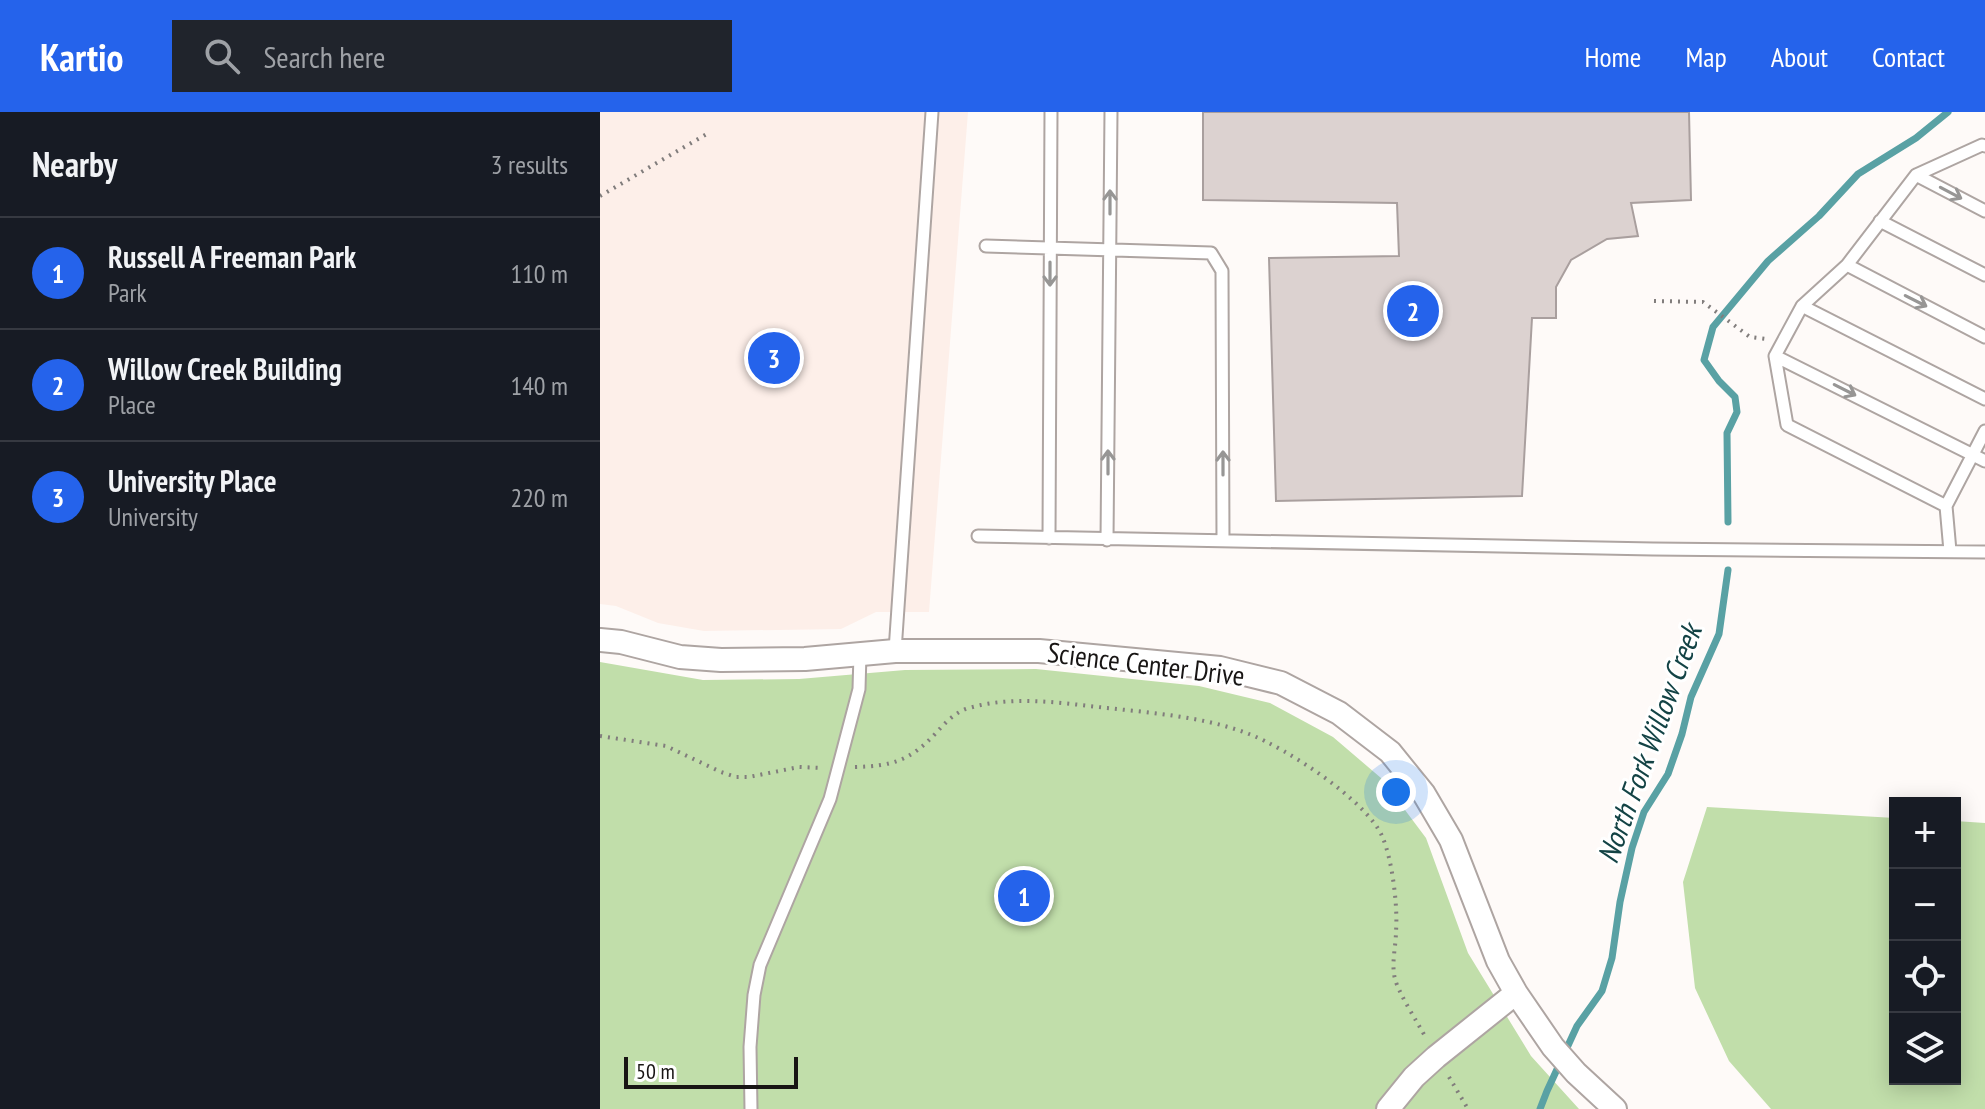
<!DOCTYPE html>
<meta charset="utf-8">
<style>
:root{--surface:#171b24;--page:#20242c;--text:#f1f3f6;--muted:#9ea1a6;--line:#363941;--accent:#2563eb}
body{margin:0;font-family:"PT Sans Narrow",sans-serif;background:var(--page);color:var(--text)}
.controls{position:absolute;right:24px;bottom:24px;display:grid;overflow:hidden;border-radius:0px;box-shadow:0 4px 20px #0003}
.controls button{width:72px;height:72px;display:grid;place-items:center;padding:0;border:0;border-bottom:2px solid var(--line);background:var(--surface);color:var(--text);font:40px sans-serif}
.scale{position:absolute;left:24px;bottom:20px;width:174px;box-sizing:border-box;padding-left:8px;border:4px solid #181514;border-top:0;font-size:22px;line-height:28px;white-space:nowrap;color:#181514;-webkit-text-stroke:6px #fff;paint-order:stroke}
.you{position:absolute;left:796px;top:680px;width:28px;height:28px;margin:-20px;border:6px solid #fff;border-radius:50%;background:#1a73e8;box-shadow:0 0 0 12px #1a73e833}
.badge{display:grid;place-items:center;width:52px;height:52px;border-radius:50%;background:var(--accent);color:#fff;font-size:26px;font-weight:700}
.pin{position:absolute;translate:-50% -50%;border:4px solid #fff;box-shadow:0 2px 8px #0006}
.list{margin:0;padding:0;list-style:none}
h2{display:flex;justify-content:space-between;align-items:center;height:104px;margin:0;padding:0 32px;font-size:34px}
h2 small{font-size:26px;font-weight:400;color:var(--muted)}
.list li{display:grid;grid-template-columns:52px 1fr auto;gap:24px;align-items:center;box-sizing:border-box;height:112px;padding:0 32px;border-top:2px solid var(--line)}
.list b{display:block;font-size:30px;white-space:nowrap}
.list p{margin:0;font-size:26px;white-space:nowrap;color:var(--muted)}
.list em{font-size:26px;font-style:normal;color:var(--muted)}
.icon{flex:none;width:44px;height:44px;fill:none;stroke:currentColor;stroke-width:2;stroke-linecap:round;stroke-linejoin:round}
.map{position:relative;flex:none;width:1385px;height:997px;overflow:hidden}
header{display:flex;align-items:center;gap:48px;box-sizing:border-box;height:112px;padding:0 40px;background:var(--accent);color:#fff}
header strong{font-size:38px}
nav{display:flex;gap:44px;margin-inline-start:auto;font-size:28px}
.search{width:560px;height:72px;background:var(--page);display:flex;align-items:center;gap:20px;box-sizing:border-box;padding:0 28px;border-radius:0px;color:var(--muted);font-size:30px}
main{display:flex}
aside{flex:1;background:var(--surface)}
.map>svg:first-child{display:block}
.built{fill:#fdefe9}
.green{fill:#c1deaa}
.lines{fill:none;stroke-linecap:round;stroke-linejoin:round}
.stream{stroke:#59a1a4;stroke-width:7}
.building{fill:#dcd2d0;stroke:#a99f9e;stroke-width:2}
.service-casing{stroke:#aea5a2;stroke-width:15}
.minor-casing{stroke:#aea5a2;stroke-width:26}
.path{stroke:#817d7c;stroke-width:4;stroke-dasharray:2 6;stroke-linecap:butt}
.service{stroke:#fff;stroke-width:11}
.minor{stroke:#fff;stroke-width:22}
.oneway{stroke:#979695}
.labels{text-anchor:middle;stroke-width:6;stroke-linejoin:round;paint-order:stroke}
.street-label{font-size:28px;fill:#181514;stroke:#fff}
.water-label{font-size:30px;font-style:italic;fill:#134345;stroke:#fff}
</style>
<header>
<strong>Kartio</strong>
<div class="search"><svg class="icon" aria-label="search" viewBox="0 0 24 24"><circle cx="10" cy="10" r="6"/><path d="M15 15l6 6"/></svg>Search here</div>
<nav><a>Home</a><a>Map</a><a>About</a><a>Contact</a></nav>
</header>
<main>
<aside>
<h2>Nearby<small>3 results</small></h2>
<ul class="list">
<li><span class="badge">1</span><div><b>Russell A Freeman Park</b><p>Park</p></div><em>110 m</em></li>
<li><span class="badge">2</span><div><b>Willow Creek Building</b><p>Place</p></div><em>140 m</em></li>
<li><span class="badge">3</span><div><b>University Place</b><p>University</p></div><em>220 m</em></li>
</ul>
</aside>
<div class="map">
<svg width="1385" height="997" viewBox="0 0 1385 997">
<rect width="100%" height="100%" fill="#fefaf8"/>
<!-- built -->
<path class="built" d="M0 0H368L329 500H276L241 517 104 519 58 511 16 494 0 492Z"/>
<!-- green -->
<path class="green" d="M0 550 103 568 199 567 305 558 436 557 599 574 670 591 733 625 781 666 826 726 868 841 931 944 979 997H0Z
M1107 695 1295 706V967H1355V709L1385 711V997H1171L1129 949 1095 876 1083 770Z"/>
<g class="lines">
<!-- stream -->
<path class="stream" d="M1128 410 1127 321 1137 300 1135 285 1119 269 1104 248 1113 215 1168 149 1219 104 1258 62 1316 26 1348 0
M940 997 947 979 977 914 1002 879 1012 846 1020 790 1032 736 1044 700 1068 662 1082 622 1091 585 1119 522 1128 458"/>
</g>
<!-- building -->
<path class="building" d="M603 0H1089L1091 88 1031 91 1038 124 1007 127 971 148 956 175V206H932L922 384 676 389 669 146 799 144 797 91 603 88Z"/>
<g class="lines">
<defs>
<path id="service" d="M1316 63 1385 99
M1280 109 1385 163
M386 134 611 141 622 159 623 429
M1247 153 1385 225
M1202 194 1385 287
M1175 244 1385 349
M1346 394 1187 313 1175 244 1202 194 1247 153 1316 63 1382 33 1385 34
M378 424 1053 437 1385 440
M449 426 451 0
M507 428 511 0
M1350 439 1346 394 1385 319
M295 539 332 0
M151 997 150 935 154 883 160 853 230 687 259 577 260 542"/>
<path id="minor" d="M0 528 21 530 80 545 121 548 205 547 295 539H439L620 556 681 571 739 601 790 640 824 682 851 728 898 849 916 881 953 935 976 961 1015 997
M788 997 814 965 836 945 916 881"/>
</defs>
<!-- service casing -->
<use href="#service" class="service-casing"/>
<!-- minor casing -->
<use href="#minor" class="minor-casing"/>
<!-- path -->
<path class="path" d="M0 84 110 20
M1054 189 1103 190 1150 225 1166 227
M0 624 66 634 121 660 136 665H149L199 655 223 656
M255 655C292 654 310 649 336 621 345 611 355 600 369 596 414 583 461 591 507 596 554 601 605 605 649 622 686 636 766 688 782 724 792 746 798 794 796 819 796 835 791 851 795 867 799 882 818 911 826 926
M849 965 868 997"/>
<!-- service -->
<use href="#service" class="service"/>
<!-- minor -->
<use href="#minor" class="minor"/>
</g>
<!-- one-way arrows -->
<defs><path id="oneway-shaft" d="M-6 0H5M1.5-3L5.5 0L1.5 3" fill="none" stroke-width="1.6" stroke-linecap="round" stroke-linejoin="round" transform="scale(2)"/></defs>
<g class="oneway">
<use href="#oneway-shaft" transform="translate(1351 81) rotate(28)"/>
<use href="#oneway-shaft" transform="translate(510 90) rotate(-90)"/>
<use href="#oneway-shaft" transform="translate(450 162) rotate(90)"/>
<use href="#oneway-shaft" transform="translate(1316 189) rotate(27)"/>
<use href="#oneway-shaft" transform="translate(1245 278) rotate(27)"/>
<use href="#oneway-shaft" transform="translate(508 350) rotate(-90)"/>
<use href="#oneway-shaft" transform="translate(623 351) rotate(-90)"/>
</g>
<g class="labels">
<!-- street labels -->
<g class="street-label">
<text transform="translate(546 552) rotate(7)" y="10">Science Center Drive</text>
</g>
<!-- water labels -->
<g class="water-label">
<text transform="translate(1050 632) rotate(-70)" y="10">North Fork Willow Creek</text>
</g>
</g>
</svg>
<div class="controls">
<button>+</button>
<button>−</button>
<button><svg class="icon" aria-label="locate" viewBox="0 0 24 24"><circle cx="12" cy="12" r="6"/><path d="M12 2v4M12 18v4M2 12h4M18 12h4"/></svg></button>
<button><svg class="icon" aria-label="layers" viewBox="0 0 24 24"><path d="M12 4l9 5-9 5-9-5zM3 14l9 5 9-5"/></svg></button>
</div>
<div class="scale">50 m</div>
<div class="you"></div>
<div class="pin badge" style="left:424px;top:784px">1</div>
<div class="pin badge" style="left:813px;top:199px">2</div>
<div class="pin badge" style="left:174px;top:246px">3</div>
</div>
</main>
